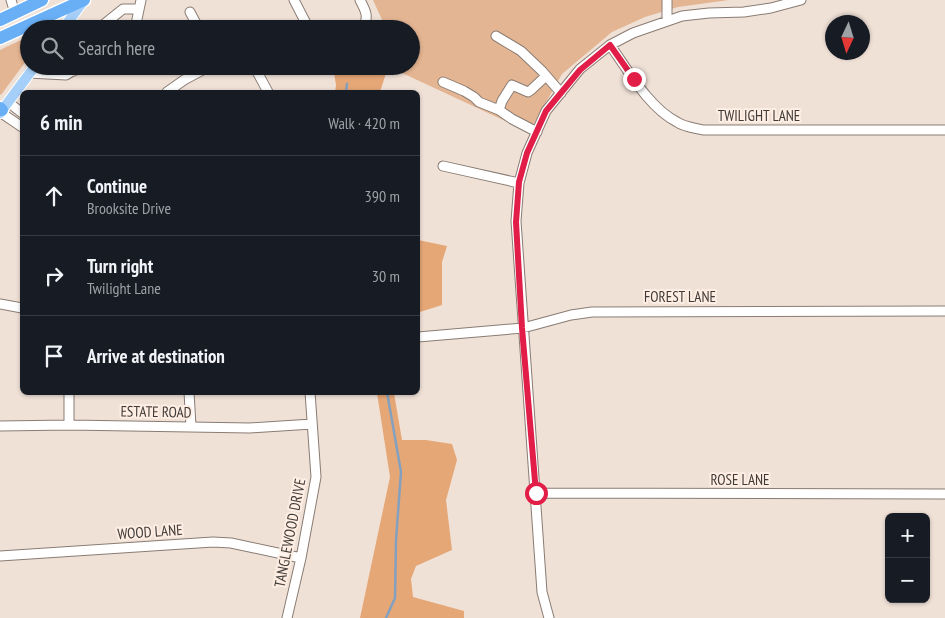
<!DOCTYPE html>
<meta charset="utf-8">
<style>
:root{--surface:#171b24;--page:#242831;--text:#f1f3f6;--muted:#9ea1a6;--line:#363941}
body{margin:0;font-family:"PT Sans Narrow",sans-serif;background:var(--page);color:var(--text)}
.controls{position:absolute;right:15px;bottom:15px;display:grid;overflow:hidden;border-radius:8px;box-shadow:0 1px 4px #0004}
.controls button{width:45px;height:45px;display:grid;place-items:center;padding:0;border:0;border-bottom:1px solid var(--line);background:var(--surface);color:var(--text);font:25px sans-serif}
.compass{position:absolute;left:825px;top:15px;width:45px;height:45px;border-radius:50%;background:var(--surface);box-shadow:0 1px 4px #0004;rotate:184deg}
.stop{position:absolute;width:15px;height:15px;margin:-11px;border:4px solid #e11d48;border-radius:50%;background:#fff}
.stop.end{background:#e11d48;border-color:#fff;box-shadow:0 1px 5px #0008}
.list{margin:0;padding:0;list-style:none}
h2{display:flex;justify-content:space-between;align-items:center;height:65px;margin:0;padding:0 20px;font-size:21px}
h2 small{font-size:16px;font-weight:400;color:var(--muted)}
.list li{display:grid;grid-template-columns:32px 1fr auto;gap:15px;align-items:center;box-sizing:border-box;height:80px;padding:0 20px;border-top:1px solid var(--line)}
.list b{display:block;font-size:19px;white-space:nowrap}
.list p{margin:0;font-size:16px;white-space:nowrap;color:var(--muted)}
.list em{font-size:16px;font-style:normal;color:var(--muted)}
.icon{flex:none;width:28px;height:28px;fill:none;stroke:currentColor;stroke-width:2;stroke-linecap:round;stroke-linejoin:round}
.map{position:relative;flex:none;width:945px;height:618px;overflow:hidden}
.search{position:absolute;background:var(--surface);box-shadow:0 1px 4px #0004;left:20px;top:20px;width:400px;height:55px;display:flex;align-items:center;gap:12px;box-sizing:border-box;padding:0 18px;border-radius:28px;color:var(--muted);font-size:19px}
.panel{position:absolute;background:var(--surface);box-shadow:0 1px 4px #0004;left:20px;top:90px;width:400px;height:305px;border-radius:8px}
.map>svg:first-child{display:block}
.green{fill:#e4b592}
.forest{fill:#e6a777}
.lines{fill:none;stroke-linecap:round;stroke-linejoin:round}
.stream{stroke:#84a0bf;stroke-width:2.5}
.minor-casing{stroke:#8a7c73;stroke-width:11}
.major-casing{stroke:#fff;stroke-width:12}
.highway-casing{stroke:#fff;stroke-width:15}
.minor{stroke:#fff;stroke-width:9}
.major{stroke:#a5cff9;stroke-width:10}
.highway{stroke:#69aff5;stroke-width:12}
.route{stroke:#e11d48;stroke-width:6}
.labels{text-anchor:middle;stroke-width:4;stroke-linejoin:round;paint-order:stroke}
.street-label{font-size:15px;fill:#413b37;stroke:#feeee4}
</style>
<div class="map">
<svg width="945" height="618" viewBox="0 0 945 618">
<rect width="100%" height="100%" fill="#f0e1d7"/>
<!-- green -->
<path class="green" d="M373 0H729L678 7 645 17 612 32 562 74 529 132 387 66H411V29H380L383 22Z
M29 36V57L1 95 0 94V50Z"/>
<!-- forest -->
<path class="forest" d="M333 66H384L388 67 380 92H335L336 85Z
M418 240 447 246 442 262V305L420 312 418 318Z
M377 393H394L402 440H426L452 444 457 460 446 500 452 550 416 566 411 579 413 597 464 611V618H360L390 477Z"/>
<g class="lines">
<!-- stream -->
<path class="stream" d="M346 92 347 84
M386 618 395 598 396 540 401 472 387 392"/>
<defs>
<path id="minor" d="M11 0 15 13
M294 0 309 29
M360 0C366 11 369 17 363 29
M190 12 199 29
M667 21V0
M98 29 123 9H138
M135 29 141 0
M496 36 521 51 542 71 561 93
M610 45C628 70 649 108 677 122 684 127 695 128 703 130H945
M62 66 64 68 74 71
M254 66 268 92
M29 73 66 75 81 66
M443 82 464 91 474 97 479 102 499 110 512 119 537 132
M167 92 184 80 210 66
M8 102 22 113
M499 110 502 101 512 85 528 92 531 90 546 76
M0 112 22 127
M443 166 519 183
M0 304 22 308
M418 337 523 328 571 315 592 312 945 311
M189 392 191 426
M69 425V392
M0 426 69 425 250 428 312 424
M536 493 945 494
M0 556 213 542 231 543 301 558
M287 618 301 558 316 477 310 392
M549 618 542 592 516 221 519 183 527 153 546 111 580 69 610 45 633 33 682 16 709 13 744 12 771 8 801 0"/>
<path id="major" d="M63 29 84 0
M0 113 35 66"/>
<path id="highway" d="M0 20 42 0
M0 38 84 0
M0 108 2 110"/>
</defs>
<!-- minor casing -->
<use href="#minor" class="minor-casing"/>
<!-- major casing -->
<use href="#major" class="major-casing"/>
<!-- highway casing -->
<use href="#highway" class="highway-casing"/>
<!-- minor -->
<use href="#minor" class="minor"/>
<!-- major -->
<use href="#major" class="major"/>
<!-- highway -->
<use href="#highway" class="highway"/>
</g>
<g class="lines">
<!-- route -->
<path class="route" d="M536 493 522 328 516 222 519 182 527 153 546 111 580 70 610 45 634 79"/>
</g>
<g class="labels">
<!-- street labels -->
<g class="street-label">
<text x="759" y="121">TWILIGHT LANE</text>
<text x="680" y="302">FOREST LANE</text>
<text transform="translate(156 412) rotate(1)" y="5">ESTATE ROAD</text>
<text x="740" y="485">ROSE LANE</text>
<text transform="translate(150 532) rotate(-4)" y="5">WOOD LANE</text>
<text transform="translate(290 533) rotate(-79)" y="5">TANGLEWOOD DRIVE</text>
</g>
</g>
</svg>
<div class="controls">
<button>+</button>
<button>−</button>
</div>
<svg class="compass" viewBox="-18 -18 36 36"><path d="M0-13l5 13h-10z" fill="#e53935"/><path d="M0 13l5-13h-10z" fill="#9ea1a6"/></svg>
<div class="stop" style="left:536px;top:493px"></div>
<div class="stop end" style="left:634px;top:79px"></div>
<div class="search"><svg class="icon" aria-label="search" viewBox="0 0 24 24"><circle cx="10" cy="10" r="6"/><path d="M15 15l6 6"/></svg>Search here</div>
<section class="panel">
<h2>6 min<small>Walk · 420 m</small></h2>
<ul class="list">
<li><svg class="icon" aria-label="ahead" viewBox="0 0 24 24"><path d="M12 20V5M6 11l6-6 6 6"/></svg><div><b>Continue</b><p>Brooksite Drive</p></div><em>390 m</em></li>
<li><svg class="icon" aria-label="right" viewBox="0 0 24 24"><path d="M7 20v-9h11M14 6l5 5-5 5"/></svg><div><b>Turn right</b><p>Twilight Lane</p></div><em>30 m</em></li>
<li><svg class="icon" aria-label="arrive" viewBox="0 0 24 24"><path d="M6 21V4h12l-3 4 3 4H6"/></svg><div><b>Arrive at destination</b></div></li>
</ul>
</section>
</div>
